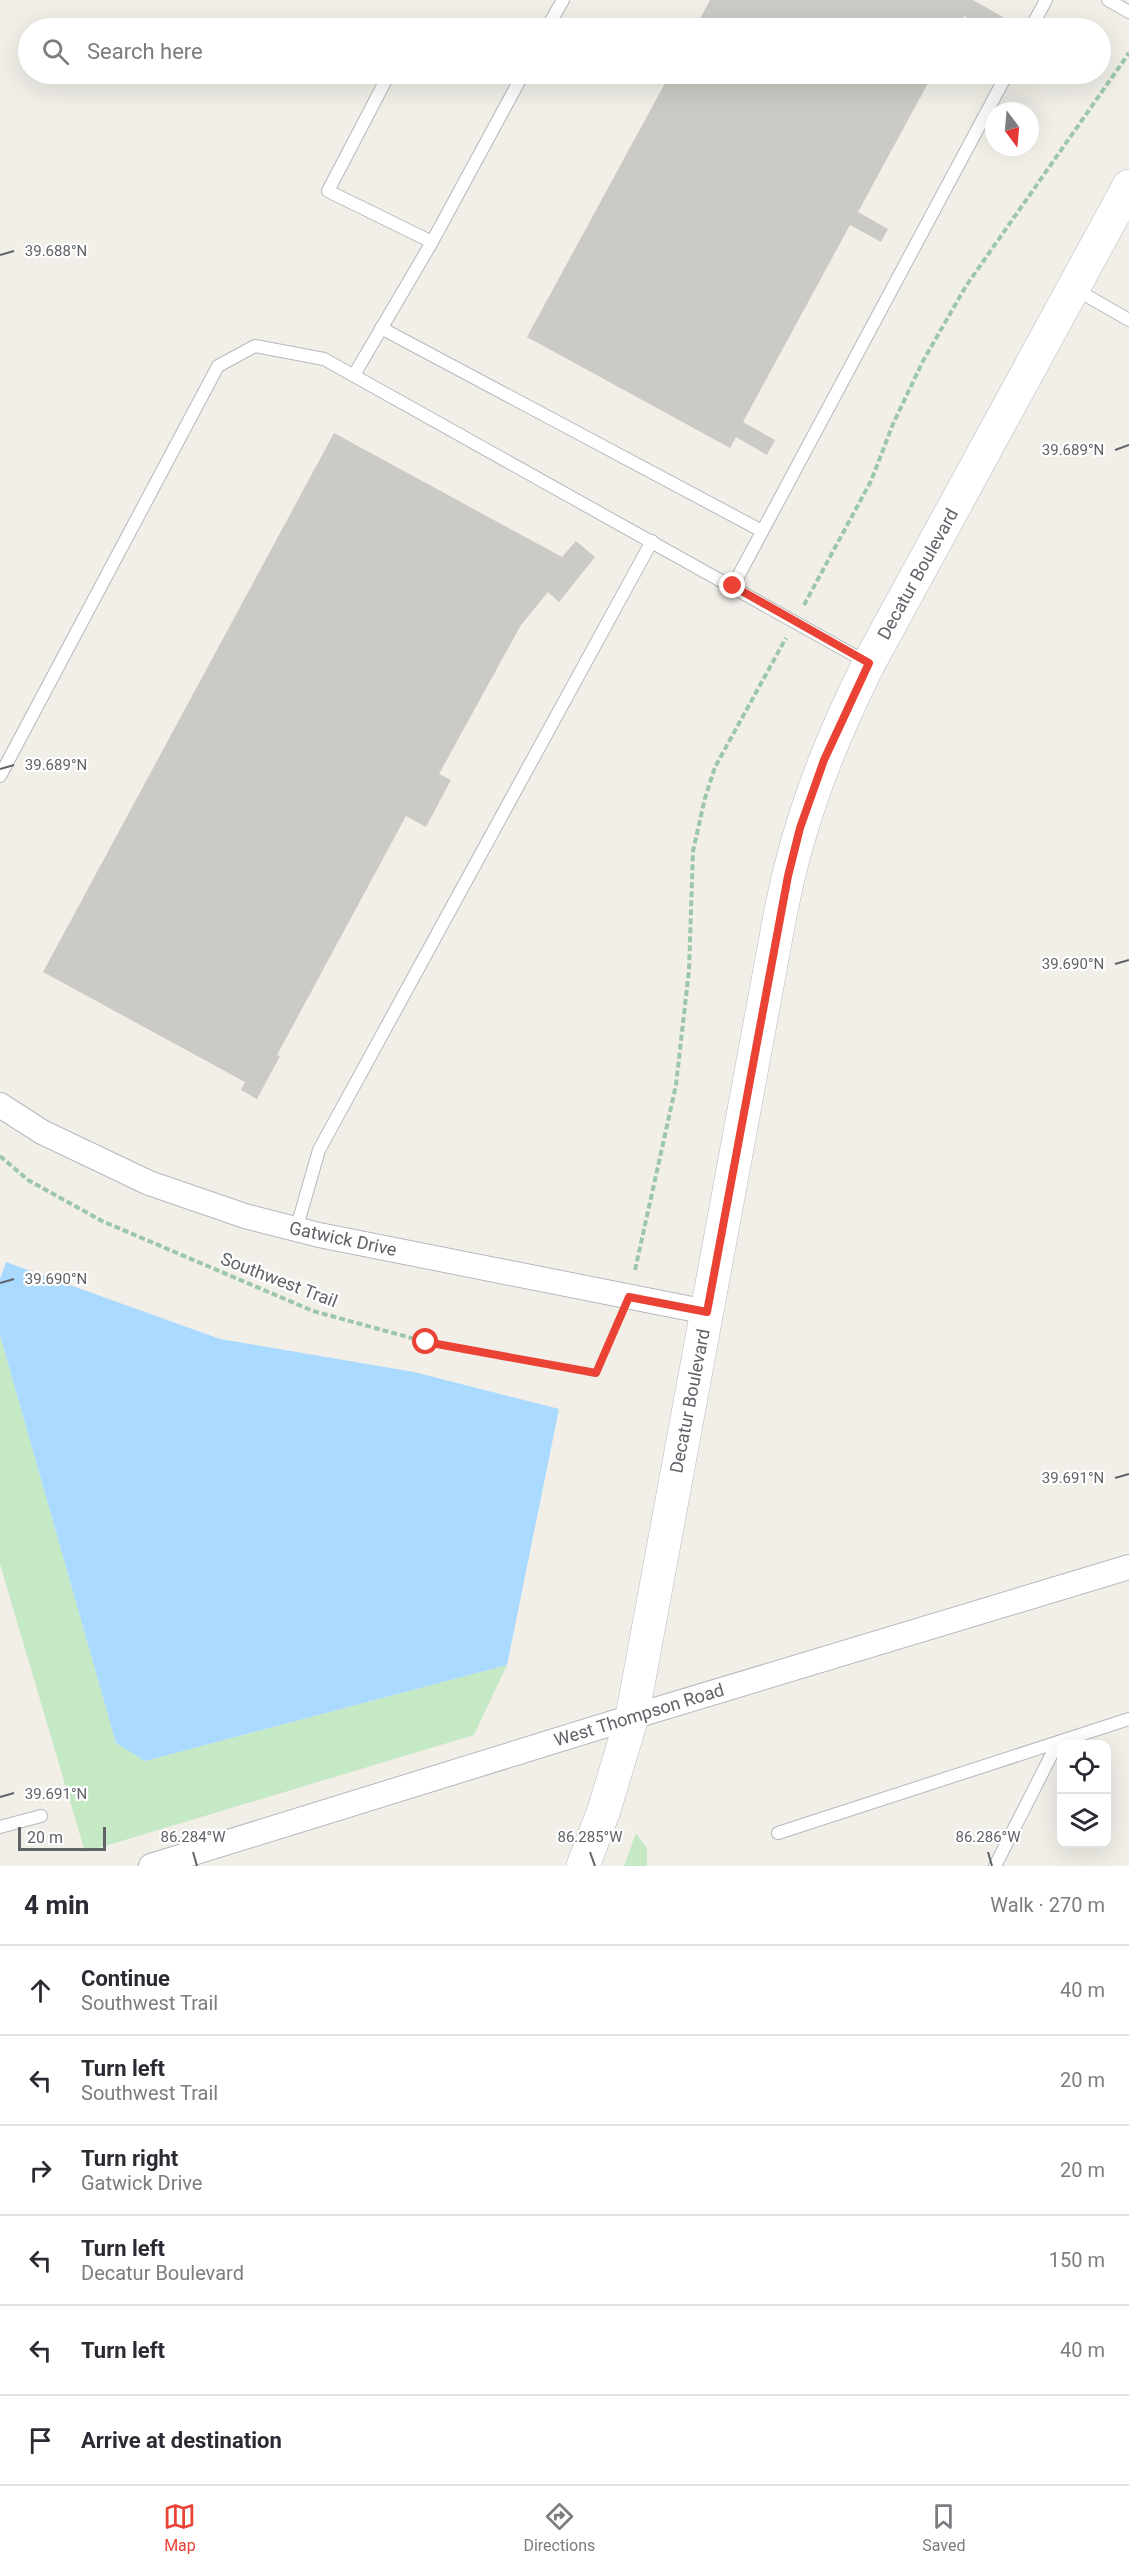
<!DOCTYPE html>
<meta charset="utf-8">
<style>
:root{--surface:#fff;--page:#f7f7f7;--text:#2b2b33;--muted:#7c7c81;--line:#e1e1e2;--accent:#ea4335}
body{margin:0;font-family:Roboto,sans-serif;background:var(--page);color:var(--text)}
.controls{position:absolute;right:18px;bottom:18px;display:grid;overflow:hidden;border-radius:12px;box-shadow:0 6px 24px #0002}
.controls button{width:54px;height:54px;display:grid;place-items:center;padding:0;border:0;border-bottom:2px solid var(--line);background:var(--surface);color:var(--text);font:30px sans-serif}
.compass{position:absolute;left:985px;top:102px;width:54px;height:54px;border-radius:50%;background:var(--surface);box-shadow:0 6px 24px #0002;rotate:164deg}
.scale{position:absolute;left:18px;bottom:15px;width:88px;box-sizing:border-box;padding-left:6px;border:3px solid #5f6368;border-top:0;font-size:16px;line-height:21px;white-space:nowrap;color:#5f6368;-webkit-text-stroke:4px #fff;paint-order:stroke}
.stop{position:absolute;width:18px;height:18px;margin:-14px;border:4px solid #ea4335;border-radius:50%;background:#fff}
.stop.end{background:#ea4335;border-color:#fff;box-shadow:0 2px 6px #0008}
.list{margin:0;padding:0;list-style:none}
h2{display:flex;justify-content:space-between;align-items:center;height:78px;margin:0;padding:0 24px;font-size:26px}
h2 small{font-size:20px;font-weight:400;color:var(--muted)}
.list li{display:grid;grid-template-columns:39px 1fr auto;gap:18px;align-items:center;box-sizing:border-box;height:90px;padding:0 24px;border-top:2px solid var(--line)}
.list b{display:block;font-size:22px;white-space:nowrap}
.list p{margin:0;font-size:20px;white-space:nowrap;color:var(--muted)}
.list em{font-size:20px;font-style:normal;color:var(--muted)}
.icon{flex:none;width:33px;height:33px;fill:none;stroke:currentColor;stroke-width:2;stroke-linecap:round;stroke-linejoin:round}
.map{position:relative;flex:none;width:1129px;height:1866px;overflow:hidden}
.search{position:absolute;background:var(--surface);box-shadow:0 6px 24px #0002;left:18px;right:18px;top:18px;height:66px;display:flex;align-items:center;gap:15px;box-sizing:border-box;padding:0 21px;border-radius:33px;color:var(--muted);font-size:22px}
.sheet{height:618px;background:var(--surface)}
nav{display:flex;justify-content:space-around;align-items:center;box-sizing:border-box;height:84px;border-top:2px solid var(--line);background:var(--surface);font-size:16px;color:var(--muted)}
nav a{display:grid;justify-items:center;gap:3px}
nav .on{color:var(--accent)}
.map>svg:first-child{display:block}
.green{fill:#c5e8c5}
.water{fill:#aadaff}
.building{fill:#cccac5}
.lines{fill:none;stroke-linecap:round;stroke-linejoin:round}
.lane-casing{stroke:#b5b8bc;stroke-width:14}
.street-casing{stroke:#b5b8bc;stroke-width:26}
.secondary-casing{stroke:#b6babf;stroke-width:34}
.path{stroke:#9cc7a9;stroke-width:4;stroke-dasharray:6 3;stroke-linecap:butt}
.lane{stroke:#fff;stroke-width:12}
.street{stroke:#fff;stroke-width:24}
.secondary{stroke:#fff;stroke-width:33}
.route{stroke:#ea4335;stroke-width:8}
.ticks{fill:none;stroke:#5f6368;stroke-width:2}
.labels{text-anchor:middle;stroke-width:4.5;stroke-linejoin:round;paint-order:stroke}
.street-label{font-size:18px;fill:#5f6368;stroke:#fff}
.ticks-label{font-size:15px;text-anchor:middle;fill:#5f6368;stroke:#fff;stroke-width:4.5;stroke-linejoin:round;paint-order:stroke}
</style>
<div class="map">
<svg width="1129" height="1866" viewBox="0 0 1129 1866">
<rect width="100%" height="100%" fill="#f1efe8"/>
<!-- green -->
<path class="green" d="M0 1335 116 1743 145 1761 507 1665 474 1735 85 1852 0 1564Z
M636 1833 647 1848V1866H624Z"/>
<!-- water -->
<path class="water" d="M6 1262 220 1339 414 1372 559 1409 507 1665 145 1761 116 1743 0 1335V1279Z"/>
<!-- building -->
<path class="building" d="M710 0H973L1003 17 997 28H987L964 16 957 28H695Z
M670 74H933L858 212 888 229 881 242 850 225 743 422 775 440 767 455 736 437 730 448 527 337Z
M334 433 562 557 576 541 595 557 559 602 548 592 521 625 439 774 451 780 426 827 406 816 277 1055 280 1056 257 1099 241 1090 245 1082 43 972Z"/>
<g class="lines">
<defs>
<path id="lane" d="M1108 0 1129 12
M547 28 563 0
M1031 28 1046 0
M389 74 328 191 432 242
M1075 289 1129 320
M381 328 762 531
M354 375 432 242 523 74
M733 586 1007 74
M0 776 218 366 255 346 324 359 868 663
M296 1230 319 1150 652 541
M0 1827 41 1816
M778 1833 1129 1719
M995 1866 1058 1742"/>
<path id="street" d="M0 1105 42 1132 149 1183 245 1216 319 1235 707 1312
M151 1866 632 1717 1129 1567"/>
<path id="secondary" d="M583 1866 604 1810 632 1717 781 910C799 820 828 746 869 663L1129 186"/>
</defs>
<!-- lane casing -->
<use href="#lane" class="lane-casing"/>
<!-- street casing -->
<use href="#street" class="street-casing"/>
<!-- secondary casing -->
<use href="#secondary" class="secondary-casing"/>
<!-- path -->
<path class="path" d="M804 605 871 481 893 424 923 361 966 286 1129 53
M0 1156 28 1180 102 1221 313 1311 426 1342 596 1373 619 1320
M635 1270 676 1085 689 970 693 851 705 798 715 767 786 638"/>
<!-- lane -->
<use href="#lane" class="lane"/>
<!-- street -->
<use href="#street" class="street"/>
<!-- secondary -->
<use href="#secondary" class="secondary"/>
</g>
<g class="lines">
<!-- route -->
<path class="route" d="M426 1342 596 1373 629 1297 707 1312 788 876 800 828 824 760 869 663 733 586"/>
</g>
<!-- ticks -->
<path class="ticks" d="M0 255 14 251M1115 450 1129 445M0 769 14 765M1115 964 1129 960M0 1283 14 1279M1115 1478 1129 1474M0 1797 14 1793M193 1852 197 1866M590 1852 595 1866M988 1852 992 1866"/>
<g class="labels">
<!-- street labels -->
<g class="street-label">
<text transform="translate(918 574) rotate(-61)" y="6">Decatur Boulevard</text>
<text transform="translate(343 1239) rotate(12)" y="6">Gatwick Drive</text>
<text transform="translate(279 1280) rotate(21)" y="6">Southwest Trail</text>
<text transform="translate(690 1401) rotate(-79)" y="6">Decatur Boulevard</text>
<text transform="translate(639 1715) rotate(-17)" y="6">West Thompson Road</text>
</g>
</g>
<g class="ticks-label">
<text x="56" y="256">39.688°N</text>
<text x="1073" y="455">39.689°N</text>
<text x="56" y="770">39.689°N</text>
<text x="1073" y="969">39.690°N</text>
<text x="56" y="1284">39.690°N</text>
<text x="1073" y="1483">39.691°N</text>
<text x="56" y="1799">39.691°N</text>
<text x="193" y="1842">86.284°W</text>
<text x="590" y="1842">86.285°W</text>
<text x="988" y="1842">86.286°W</text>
</g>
</svg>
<div class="controls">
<button><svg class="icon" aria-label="locate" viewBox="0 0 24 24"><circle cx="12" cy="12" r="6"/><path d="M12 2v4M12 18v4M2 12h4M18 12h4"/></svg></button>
<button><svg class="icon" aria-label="layers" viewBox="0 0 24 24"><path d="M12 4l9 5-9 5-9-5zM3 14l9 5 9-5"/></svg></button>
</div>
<svg class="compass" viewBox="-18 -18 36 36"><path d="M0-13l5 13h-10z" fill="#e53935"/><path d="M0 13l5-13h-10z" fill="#7c7c81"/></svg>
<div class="scale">20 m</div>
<div class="stop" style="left:426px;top:1342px"></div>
<div class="stop end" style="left:733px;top:586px"></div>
<div class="search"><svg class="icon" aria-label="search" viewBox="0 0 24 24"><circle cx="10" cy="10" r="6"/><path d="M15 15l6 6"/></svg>Search here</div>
</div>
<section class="sheet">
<h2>4 min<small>Walk · 270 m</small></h2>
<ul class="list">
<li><svg class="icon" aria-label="ahead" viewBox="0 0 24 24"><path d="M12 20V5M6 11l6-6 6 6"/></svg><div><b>Continue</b><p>Southwest Trail</p></div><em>40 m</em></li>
<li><svg class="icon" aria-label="left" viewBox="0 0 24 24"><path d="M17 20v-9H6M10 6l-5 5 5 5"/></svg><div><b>Turn left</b><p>Southwest Trail</p></div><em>20 m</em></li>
<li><svg class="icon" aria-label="right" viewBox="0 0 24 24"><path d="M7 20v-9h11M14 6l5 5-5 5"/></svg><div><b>Turn right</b><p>Gatwick Drive</p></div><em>20 m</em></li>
<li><svg class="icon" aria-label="left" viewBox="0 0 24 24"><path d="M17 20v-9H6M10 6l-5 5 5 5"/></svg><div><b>Turn left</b><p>Decatur Boulevard</p></div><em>150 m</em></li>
<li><svg class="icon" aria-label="left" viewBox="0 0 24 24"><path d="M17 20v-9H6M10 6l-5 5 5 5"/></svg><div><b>Turn left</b></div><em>40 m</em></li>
<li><svg class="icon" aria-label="arrive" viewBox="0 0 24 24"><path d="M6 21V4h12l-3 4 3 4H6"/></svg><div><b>Arrive at destination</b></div></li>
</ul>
</section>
<nav>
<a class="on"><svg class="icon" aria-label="map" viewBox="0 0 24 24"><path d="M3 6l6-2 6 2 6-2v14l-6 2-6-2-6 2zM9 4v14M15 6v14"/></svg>Map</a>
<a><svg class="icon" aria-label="directions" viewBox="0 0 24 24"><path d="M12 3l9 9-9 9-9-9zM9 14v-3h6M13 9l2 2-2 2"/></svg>Directions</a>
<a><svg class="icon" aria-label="saved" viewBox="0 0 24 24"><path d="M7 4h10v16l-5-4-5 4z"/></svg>Saved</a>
</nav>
